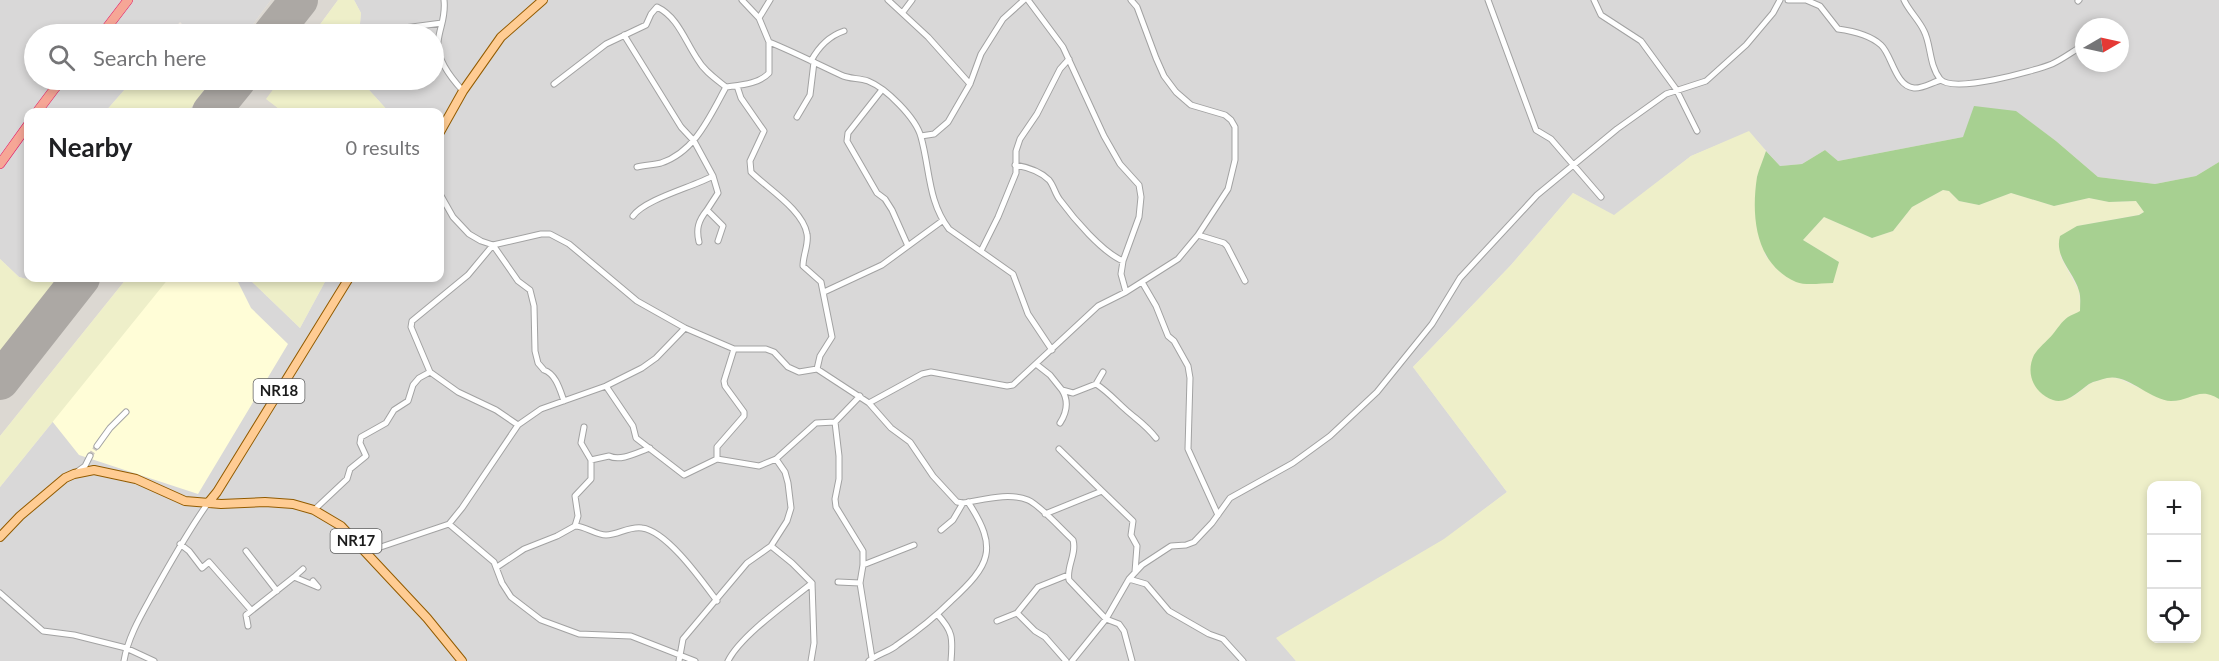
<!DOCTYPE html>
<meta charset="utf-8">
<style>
:root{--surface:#fff;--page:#f6f6f6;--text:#202124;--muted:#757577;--line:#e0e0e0}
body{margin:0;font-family:Lato,sans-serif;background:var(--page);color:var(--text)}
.controls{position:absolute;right:18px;bottom:18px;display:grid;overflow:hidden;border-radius:12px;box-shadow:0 3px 9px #0003}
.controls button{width:54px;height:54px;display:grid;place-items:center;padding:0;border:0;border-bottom:2px solid var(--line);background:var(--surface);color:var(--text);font:30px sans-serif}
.compass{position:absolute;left:2075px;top:18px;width:54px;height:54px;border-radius:50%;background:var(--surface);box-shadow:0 3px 9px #0003;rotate:81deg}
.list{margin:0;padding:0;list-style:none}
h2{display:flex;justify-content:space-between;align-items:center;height:78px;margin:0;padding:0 24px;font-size:26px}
h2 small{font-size:20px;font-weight:400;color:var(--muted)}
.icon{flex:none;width:33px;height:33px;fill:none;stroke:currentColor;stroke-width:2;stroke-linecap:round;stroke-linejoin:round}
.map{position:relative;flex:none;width:2219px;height:661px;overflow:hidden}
.search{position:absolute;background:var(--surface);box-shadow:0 3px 9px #0003;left:24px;top:24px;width:420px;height:66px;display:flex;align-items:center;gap:15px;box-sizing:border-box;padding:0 21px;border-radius:33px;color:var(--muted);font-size:22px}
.panel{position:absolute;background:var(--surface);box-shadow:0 3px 9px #0003;left:24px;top:108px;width:420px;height:174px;border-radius:12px}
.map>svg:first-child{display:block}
.residential{fill:#d9d8d8;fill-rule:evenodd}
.education{fill:#fffdd7}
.airport{fill:#dcd8d2}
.farmland{fill:#eeefc9;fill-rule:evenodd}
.forest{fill:#a7d091}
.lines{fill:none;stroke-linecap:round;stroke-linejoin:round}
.runway{stroke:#aca8a4;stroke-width:38}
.minor-tunnel{stroke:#cec9c2;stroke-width:5;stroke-dasharray:5 2.5;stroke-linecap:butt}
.minor-casing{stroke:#a2a2a2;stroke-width:7}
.primary-casing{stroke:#925b00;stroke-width:10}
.trunk-casing{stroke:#e11766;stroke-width:10}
.minor{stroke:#fff;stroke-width:5}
.primary{stroke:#ffcc93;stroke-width:8}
.trunk{stroke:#f6a696;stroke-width:9}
.labels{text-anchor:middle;stroke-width:6;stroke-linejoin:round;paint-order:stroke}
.shield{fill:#fff;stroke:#5f5f5f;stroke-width:1.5}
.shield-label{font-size:15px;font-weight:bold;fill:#1b1b1b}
</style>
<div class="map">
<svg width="2219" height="661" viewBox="0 0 2219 661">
<rect width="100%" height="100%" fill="#eee8e0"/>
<!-- residential -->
<path class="residential" d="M0 0H271L246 34H192L180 22 169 34H34V80H133L105 112H28V278H37L34 281 19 277 0 259Z
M354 0H2219V162L2196 176 2155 184 2098 177 2056 141 2016 112 1963 137 1838 161 1825 150 1802 164 1780 166 1749 132 1691 156 1614 216 1573 193 1511 265 1413 367 1507 492 1445 539 1277 638 1296 661H0V487L169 278H248L300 328 327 278H440V112H389L360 80H434V34H359L361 13ZM2084 27H2120V63H2084Z"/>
<!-- education -->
<path class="education" d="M160 278H236L251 308 288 344 198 494 79 455 48 416Z"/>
<!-- airport -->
<path class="airport" d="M271 0H338L313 34H246Z
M212 80H280L267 99 283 112H188Z
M65 278H127L0 436V357Z"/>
<!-- farmland -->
<path class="farmland" d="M338 0H354L361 13 359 34H313Z
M133 80H212L188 112H105Z
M280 80H360L389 112H283L266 99Z
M1749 131 1766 151 1757 177 1765 255 1779 271 1797 282 1839 262 1803 240 1824 217 1872 238 1893 231 1912 207 1943 190 1949 191 1959 201 1979 205 2011 193 2054 206 2089 198 2109 202 2136 201 2144 212 2138 215 2077 226 2060 256 2079 291 2081 312 2068 317 2064 400 2074 396 2091 383 2110 377 2120 379 2165 400 2175 401 2203 392 2212 394 2219 399V661H1296L1276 638 1444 539 1507 492 1413 367 1511 265 1573 193 1614 215 1691 156ZM2152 486H2196V638H2152Z
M0 259 19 277 34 281 37 278H65L0 357Z
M127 278H169L0 487V436Z
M248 278H327L300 328Z"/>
<!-- forest -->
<path class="forest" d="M1974 106 2016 111 2056 141 2098 177 2155 184 2196 176 2219 162V399C2199 386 2191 401 2171 401 2150 400 2127 373 2107 378 2101 380 2094 381 2089 384 2079 391 2066 405 2053 400 2034 393 2025 374 2034 355 2038 348 2047 341 2053 334 2057 329 2062 321 2068 317 2071 315 2077 313 2080 311 2080 305 2081 297 2079 291 2074 272 2054 258 2060 236L2077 226 2139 215 2144 212 2136 201 2109 202 2089 198 2054 206 2011 193 1979 205 1959 201 1949 191 1943 190 1912 207 1893 231 1872 238 1824 217 1803 240 1839 262 1833 283C1821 283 1807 286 1796 282 1755 264 1751 216 1757 177 1759 169 1763 160 1766 151L1780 166 1802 164 1825 150 1838 161 1963 137Z"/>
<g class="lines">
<!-- runway -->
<path class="runway" d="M272 34 299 0
M211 112 237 80
M0 381 81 278"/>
<!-- minor-tunnel -->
<path class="minor-tunnel" d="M90 456 97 446"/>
<defs>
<path id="minor" d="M444 0C446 18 440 25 438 42 436 59 452 79 463 91
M742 0 759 18 769 42C794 52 817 64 841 75 849 79 859 78 868 81 886 88 916 118 921 137 930 169 928 202 949 229L1013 274 1028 314 1052 350
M888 0 928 37 970 84
M1028 0 1063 47 1104 136 1120 164 1139 185 1141 197 1139 217 1123 261 1121 274 1126 292
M1488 0 1536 130 1551 139 1601 197
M1594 0 1601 15 1641 41 1676 89 1697 131
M1788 0H1806L1820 6 1838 29C1853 31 1870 35 1881 45 1892 55 1895 86 1914 88 1922 89 1933 82 1941 80
M1904 0C1909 11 1919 20 1924 31 1931 44 1929 65 1940 79 1953 94 2034 71 2052 64 2063 59 2073 51 2084 45
M2078 1 2079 0
M903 12 912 0
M759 18 770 0
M359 34 442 23
M624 35 681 127 694 141 713 176 718 193 707 210 723 226 718 241
M811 61C819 46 829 36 844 31
M554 84 606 44 646 25 651 14 657 7C678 17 685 41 698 60 704 71 716 79 726 87 740 85 759 84 769 73V42
M737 86 741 98 764 131 750 161 751 172C768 189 803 210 807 234 809 244 803 255 803 266L821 282 832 337 820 356 817 369
M881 91 848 133 847 141 877 193 885 199 892 210 908 246
M797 117 810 95 814 62
M921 136 934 134 948 122 970 84 981 54 1003 19 1024 0
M1015 165C1027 167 1040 171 1049 180 1054 186 1055 194 1060 200 1074 219 1102 252 1123 261
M637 167C645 165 653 165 661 163 695 152 710 116 726 87
M440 194 453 217 469 234 481 241 493 245 541 234H550L569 244 637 301 685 328 734 349H766L774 352 788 367 799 372 817 369 869 403 891 428 910 442 933 476 957 502 963 503C983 500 1008 492 1028 500 1040 505 1062 530 1073 540 1077 554 1066 567 1069 580L1106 619 1119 624 1124 631 1132 661
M633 216C645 199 693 187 713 176
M1198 235 1224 243 1227 246 1245 281
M699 242C696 229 698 221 707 210
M981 251 998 217 1016 173V151L1020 139 1037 114 1060 69 1069 59
M1142 282 1156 306 1168 336 1174 341 1188 366 1190 378 1188 449 1218 515
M824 292 882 265 942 221
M1036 364 1050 375 1062 390 1073 393 1096 384 1103 372
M1096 384C1107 391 1115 400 1125 409 1137 420 1145 424 1156 438
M606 386 633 426 636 438 684 475 717 459 759 466 776 459 816 423 835 422 860 396
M869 403 922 374 931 372 1007 386 1013 385 1098 306 1126 292 1178 259 1198 235 1228 189 1235 160V127L1231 120 1225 115 1191 105 1176 92 1164 76 1156 58 1137 7 1131 0
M835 422 839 456V479L835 499 836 507 863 551V565L860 583 872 658
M1060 423C1067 412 1069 401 1062 390
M518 425 496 410 458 392 430 372 411 327 412 321 468 275 493 245 518 281 530 290 534 306 535 351 538 363 544 370C556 374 560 390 564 401
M97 446 110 428 126 412
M1059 449 1102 491
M717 459V447L744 416V412L725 386 724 381 734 349
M591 460 609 456C621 462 638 452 650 448
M78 471 85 466 90 456
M314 510 347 479 350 469 366 456 360 443 361 437 386 423 394 410 408 401 413 385 419 378 430 372
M1045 514 1102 491 1133 521 1131 535 1137 546 1135 572
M449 524 494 562 502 583 511 597 541 620 579 634 631 636 695 661
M575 526 578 516 575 496 591 479V460L581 443 584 427
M941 530 953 520 963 503
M180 544 189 551 202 568 209 562 251 610
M771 546 792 563 812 583 814 643 811 661
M246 551 277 591
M366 552 449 524 462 508 518 425 541 409 606 386 642 368 656 358 685 328
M863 565 914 545
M497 567 524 549 557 536 575 526C585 526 596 535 606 535 618 535 629 526 642 528 667 531 702 581 717 601
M303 569 294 577 318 587 313 581
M1129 579 1146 584 1169 611 1209 634 1223 639 1243 661
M838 582 860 583
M0 593 43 631 74 635 126 648 154 661
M1017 613 1035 631 1045 637 1066 661
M937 614C953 631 953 638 951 661
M997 621 1017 613 1038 587 1068 575
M248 626 246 615 294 577
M124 661C128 636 143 612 155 590 172 560 188 531 208 503
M679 661 683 639 747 563 771 546 787 521 791 508 788 483 785 472 776 459
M728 661C741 635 789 602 812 583
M869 661C877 654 889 652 897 645 916 632 935 617 951 601 990 565 999 549 968 502
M1072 661 1106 619 1129 579 1142 565 1171 546 1186 545 1194 542 1212 523 1230 498 1293 463 1330 436 1377 392 1432 324 1460 278 1537 195 1617 129 1666 94 1706 81 1746 45 1773 13 1780 0"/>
<path id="primary" d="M440 132 463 91 501 37 543 0
M208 503 217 492 349 278
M0 537 20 516 65 478 74 474 94 470 136 479 185 501 221 504 265 502 293 504 314 510 341 526 427 618 462 661"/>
<path id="trunk" d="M102 34 128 0
M37 112 55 88 63 80
M0 164 28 125"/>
</defs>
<!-- minor casing -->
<use href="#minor" class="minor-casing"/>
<!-- primary casing -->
<use href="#primary" class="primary-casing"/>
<!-- trunk casing -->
<use href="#trunk" class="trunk-casing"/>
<!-- minor -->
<use href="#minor" class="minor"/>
<!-- primary -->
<use href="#primary" class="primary"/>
<!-- trunk -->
<use href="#trunk" class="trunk"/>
</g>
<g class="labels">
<!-- shield labels -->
<g class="shield">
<rect x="253.5" y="379" width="51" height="24" rx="4.5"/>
<rect x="330.5" y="529" width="51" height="24" rx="4.5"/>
</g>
<g class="shield-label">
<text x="279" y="396">NR18</text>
<text x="356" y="546">NR17</text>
</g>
</g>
</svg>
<div class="controls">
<button>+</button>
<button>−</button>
<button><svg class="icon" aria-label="locate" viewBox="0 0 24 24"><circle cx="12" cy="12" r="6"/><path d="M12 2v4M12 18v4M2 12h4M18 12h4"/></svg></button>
</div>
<svg class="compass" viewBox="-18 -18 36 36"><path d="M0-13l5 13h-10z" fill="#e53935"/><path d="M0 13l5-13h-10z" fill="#757577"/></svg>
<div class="search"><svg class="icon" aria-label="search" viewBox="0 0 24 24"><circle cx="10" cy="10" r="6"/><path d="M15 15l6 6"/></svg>Search here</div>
<section class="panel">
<h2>Nearby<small>0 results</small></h2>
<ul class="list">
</ul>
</section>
</div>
